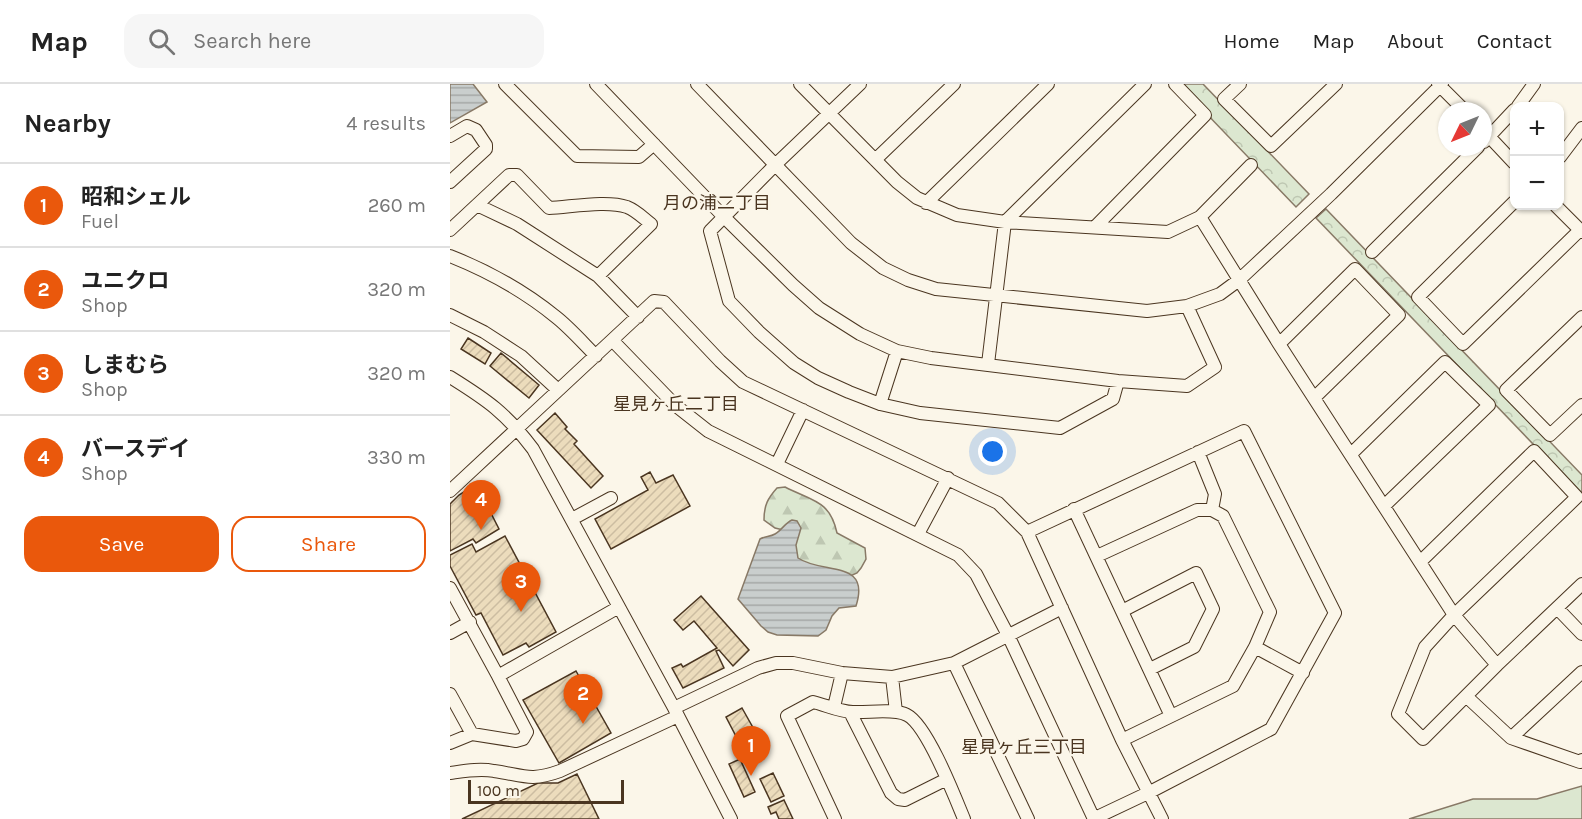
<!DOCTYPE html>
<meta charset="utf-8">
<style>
:root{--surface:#fff;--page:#f6f6f6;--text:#222;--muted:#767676;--line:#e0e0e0;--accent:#ea580c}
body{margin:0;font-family:Karla,"Noto Sans JP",sans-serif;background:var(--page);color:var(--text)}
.controls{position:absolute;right:18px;top:18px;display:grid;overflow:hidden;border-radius:12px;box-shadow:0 2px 4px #0004}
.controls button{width:54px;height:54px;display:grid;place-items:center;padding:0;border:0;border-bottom:2px solid var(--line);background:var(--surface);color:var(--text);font:30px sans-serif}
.compass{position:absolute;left:988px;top:18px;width:54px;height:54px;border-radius:50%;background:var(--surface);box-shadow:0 2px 4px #0004;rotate:227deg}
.scale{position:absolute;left:18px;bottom:15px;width:156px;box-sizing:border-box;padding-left:6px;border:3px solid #4a3520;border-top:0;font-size:16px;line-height:21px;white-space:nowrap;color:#4a3520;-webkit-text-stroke:4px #fbf6e9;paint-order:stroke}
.you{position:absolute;left:543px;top:368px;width:21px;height:21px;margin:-15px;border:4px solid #fff;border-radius:50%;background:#1a73e8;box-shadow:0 0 0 9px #1a73e833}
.badge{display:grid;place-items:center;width:39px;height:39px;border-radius:50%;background:var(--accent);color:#fff;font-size:20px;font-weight:700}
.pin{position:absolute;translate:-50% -50px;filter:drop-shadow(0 2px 3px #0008)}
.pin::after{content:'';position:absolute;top:32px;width:21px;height:18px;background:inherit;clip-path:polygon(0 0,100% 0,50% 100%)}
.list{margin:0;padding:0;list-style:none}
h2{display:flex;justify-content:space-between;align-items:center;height:78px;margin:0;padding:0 24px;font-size:26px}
h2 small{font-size:20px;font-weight:400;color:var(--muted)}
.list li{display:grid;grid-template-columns:39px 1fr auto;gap:18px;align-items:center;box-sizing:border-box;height:84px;padding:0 24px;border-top:2px solid var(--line)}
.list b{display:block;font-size:22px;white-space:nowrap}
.list p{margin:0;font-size:20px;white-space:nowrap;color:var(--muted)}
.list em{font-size:20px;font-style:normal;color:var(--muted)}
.actions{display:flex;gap:12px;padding:18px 24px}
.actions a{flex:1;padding:14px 0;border:2px solid var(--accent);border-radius:18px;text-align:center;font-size:21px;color:var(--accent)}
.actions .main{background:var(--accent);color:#fff}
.icon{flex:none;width:33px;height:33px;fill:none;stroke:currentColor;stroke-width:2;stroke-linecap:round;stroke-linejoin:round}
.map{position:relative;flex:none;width:1132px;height:735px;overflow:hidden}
header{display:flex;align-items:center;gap:36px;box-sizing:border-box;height:84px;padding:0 30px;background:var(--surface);border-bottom:2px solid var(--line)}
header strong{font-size:28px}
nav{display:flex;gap:33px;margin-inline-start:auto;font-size:21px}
.search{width:420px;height:54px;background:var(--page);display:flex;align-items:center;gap:15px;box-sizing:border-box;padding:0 21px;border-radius:18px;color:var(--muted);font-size:22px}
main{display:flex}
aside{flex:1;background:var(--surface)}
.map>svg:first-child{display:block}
.green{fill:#dce7d0;stroke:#887966;stroke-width:1.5}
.forest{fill:url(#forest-firs);stroke:#887966;stroke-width:1.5}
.park{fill:url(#park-crowns);stroke:#887966;stroke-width:1.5}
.water{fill:url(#water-rules);stroke:#887966;stroke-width:1.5}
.building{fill:url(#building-hatch);stroke:#4a3520;stroke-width:1.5}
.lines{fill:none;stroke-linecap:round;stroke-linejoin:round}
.minor-casing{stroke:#4a3520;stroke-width:14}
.minor{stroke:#fbf6e9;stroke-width:12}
.labels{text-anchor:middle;stroke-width:4.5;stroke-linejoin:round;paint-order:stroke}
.neighbourhood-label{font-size:18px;fill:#4a3520;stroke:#fbf6e9}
</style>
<header>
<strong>Map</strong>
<div class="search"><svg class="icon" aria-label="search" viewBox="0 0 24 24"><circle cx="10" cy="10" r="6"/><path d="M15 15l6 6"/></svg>Search here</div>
<nav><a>Home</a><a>Map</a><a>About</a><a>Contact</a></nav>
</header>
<main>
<aside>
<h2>Nearby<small>4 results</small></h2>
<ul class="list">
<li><span class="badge">1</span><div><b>昭和シェル</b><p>Fuel</p></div><em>260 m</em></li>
<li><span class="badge">2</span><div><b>ユニクロ</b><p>Shop</p></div><em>320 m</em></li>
<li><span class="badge">3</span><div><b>しまむら</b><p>Shop</p></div><em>320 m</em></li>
<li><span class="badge">4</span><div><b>バースデイ</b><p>Shop</p></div><em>330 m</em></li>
</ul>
<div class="actions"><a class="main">Save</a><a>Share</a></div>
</aside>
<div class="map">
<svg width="1132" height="735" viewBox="0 0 1132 735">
<defs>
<pattern id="forest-firs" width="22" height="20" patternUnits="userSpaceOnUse" patternTransform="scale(1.5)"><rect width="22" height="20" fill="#dce7d0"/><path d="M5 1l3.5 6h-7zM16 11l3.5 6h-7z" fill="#bec7b2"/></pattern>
<pattern id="park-crowns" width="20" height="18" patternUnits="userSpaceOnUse" patternTransform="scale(1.5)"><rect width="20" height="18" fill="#dce7d0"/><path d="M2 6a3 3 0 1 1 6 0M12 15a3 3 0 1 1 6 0" fill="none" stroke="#bec7b2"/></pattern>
<pattern id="water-rules" width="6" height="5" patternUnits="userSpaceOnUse" patternTransform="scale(1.5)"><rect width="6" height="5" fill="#c9cecd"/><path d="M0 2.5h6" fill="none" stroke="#a5a8a6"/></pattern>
<pattern id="building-hatch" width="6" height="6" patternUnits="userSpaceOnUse" patternTransform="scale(1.5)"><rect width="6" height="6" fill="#ecdcbc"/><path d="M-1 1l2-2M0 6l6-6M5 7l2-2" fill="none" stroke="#ccbda1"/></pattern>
</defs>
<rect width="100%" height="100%" fill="#fbf6e9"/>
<!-- green -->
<path class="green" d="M1132 702V735H959L1023 715H1087Z"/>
<!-- forest -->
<path class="forest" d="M335 403C362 417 380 416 387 449L415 464 416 475 411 484 407 489 398 493 360 484 344 472 342 448 325 444 314 436C314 421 318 414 327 404Z"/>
<!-- park -->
<path class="park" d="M728 0H753L859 110 846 123Z
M876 125 1132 391V411L866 134Z"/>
<!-- water -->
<path class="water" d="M0 0H23L37 18 0 39Z
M342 436 347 437 351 444 346 461 348 474C373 491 421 475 406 522L389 524 382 532 376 546 368 552 327 551 318 548 311 542 288 515 310 455C315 452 320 453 325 450 332 446 335 439 342 436Z"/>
<!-- building -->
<path class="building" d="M18 254 41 269 35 280 11 265Z
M51 269 89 301 79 314 40 282Z
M105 329 117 343 115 345 127 357 124 360 153 392 141 404 87 346Z
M200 388 206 399 223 391 240 422 161 465 145 435 198 406 191 393Z
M26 400 49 445 26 459 23 455 0 467V420L9 411Z
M55 452 106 548 79 563 76 559 53 571 31 529 26 531 0 482V471L22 460 26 468Z
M251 512 299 566 283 582 269 566 266 567 274 584 233 604 222 584 231 580 233 583 267 564 244 537 233 546 224 536Z
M126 587 161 649 109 679 73 616Z
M292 624 306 649 289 658 276 633Z
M290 675 305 708 294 713 279 680Z
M323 689 334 712 321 718 310 695Z
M127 690 149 735H12L88 699H108Z
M334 716 343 735H329L326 728 321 730 318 723Z"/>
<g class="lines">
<defs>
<path id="minor" d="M55 0 127 72 189 73 204 60
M146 0 274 133 343 201 369 224 410 250 447 267 481 274 668 297 737 302 765 283 737 222
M247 0 401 159 433 184 458 196 486 205 697 227 737 222 770 210 789 196 881 110 992 0
M350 0 447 98 467 114 507 131 555 138 718 148 750 133 801 81
M410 0 325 81 260 147 279 217 309 248 344 279 368 294 399 308 430 320 470 329 610 344 663 315 668 297
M790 0 774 15 821 62 886 0
M988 0 1015 27
M1068 22 1084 0
M1033 46 1064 79
M0 52 17 42 26 46 36 61V65L0 98
M1034 58 1064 26
M1110 73 1132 44
M425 76 504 0
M1064 118 968 213 1013 260 1130 146
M476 119 598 0
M27 121 67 140 148 192 188 233
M1106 122 1132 148
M750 133 829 260 1004 531 1047 581
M645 143 755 31 725 0
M0 146 59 91H67L99 124C121 123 157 116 177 123 187 127 193 134 201 140L148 192
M922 168 1028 63
M0 172C38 187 74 207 106 233 120 244 133 259 146 272
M0 231 34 248 71 272 108 306
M1132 233 1056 306 1100 351 1132 321
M163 257 225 321 258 347 508 471 526 490 558 551 644 735
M829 260 905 185 949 231 864 314
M538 280 555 138 695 0
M0 293C37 316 56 329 83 365L224 624 281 735
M430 320 447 267
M748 368 765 410 762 426
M901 370 995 278 1039 321 934 422
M327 380 353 326
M0 407 204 217 214 218 270 277 293 298 548 419 577 448 672 656 712 735
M624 425 721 632
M122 435 161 414
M577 448 794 347 885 529 821 645 700 708 643 735
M468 450 498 394
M647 472 747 426H762L773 432 820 528 805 563 783 602 672 656
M970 478 1084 367 1127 413 1004 531 975 563 948 630 973 655 1047 581 1132 500
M0 504 48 592
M1107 524 1132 550
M672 527 746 489 763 525 744 563 700 585
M0 549 20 538
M805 563 853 589
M504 579 578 735
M442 593 446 628
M0 610 22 650
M1017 613 1061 654 1130 678 1132 676
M384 623 392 589
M224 624 308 584 326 579H343L392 589 442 593 504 579 612 524
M400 628 441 709 448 715 455 716 497 695
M1061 654 1132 588
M0 659 22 650 66 657 73 655 77 648 48 592 169 523
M0 689C14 687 30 684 44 687 73 691 80 698 110 687L228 632
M385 735 337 632 363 618C376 621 390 628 403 628 418 629 444 624 457 631 477 641 505 713 514 735"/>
</defs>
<!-- minor casing -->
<use href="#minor" class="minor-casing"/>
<!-- minor -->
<use href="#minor" class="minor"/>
</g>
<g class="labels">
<!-- neighbourhood labels -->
<g class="neighbourhood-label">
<text x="267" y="125">月の浦二丁目</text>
<text x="226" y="326">星見ヶ丘二丁目</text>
<text x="574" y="669">星見ヶ丘三丁目</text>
</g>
</g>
</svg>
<div class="controls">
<button>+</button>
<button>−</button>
</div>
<svg class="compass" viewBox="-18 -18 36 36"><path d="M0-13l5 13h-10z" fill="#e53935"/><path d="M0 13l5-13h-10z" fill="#767676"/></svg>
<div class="scale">100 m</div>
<div class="you"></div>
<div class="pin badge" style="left:301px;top:692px">1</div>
<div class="pin badge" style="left:133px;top:640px">2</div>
<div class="pin badge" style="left:71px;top:528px">3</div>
<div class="pin badge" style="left:31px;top:446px">4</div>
</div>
</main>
